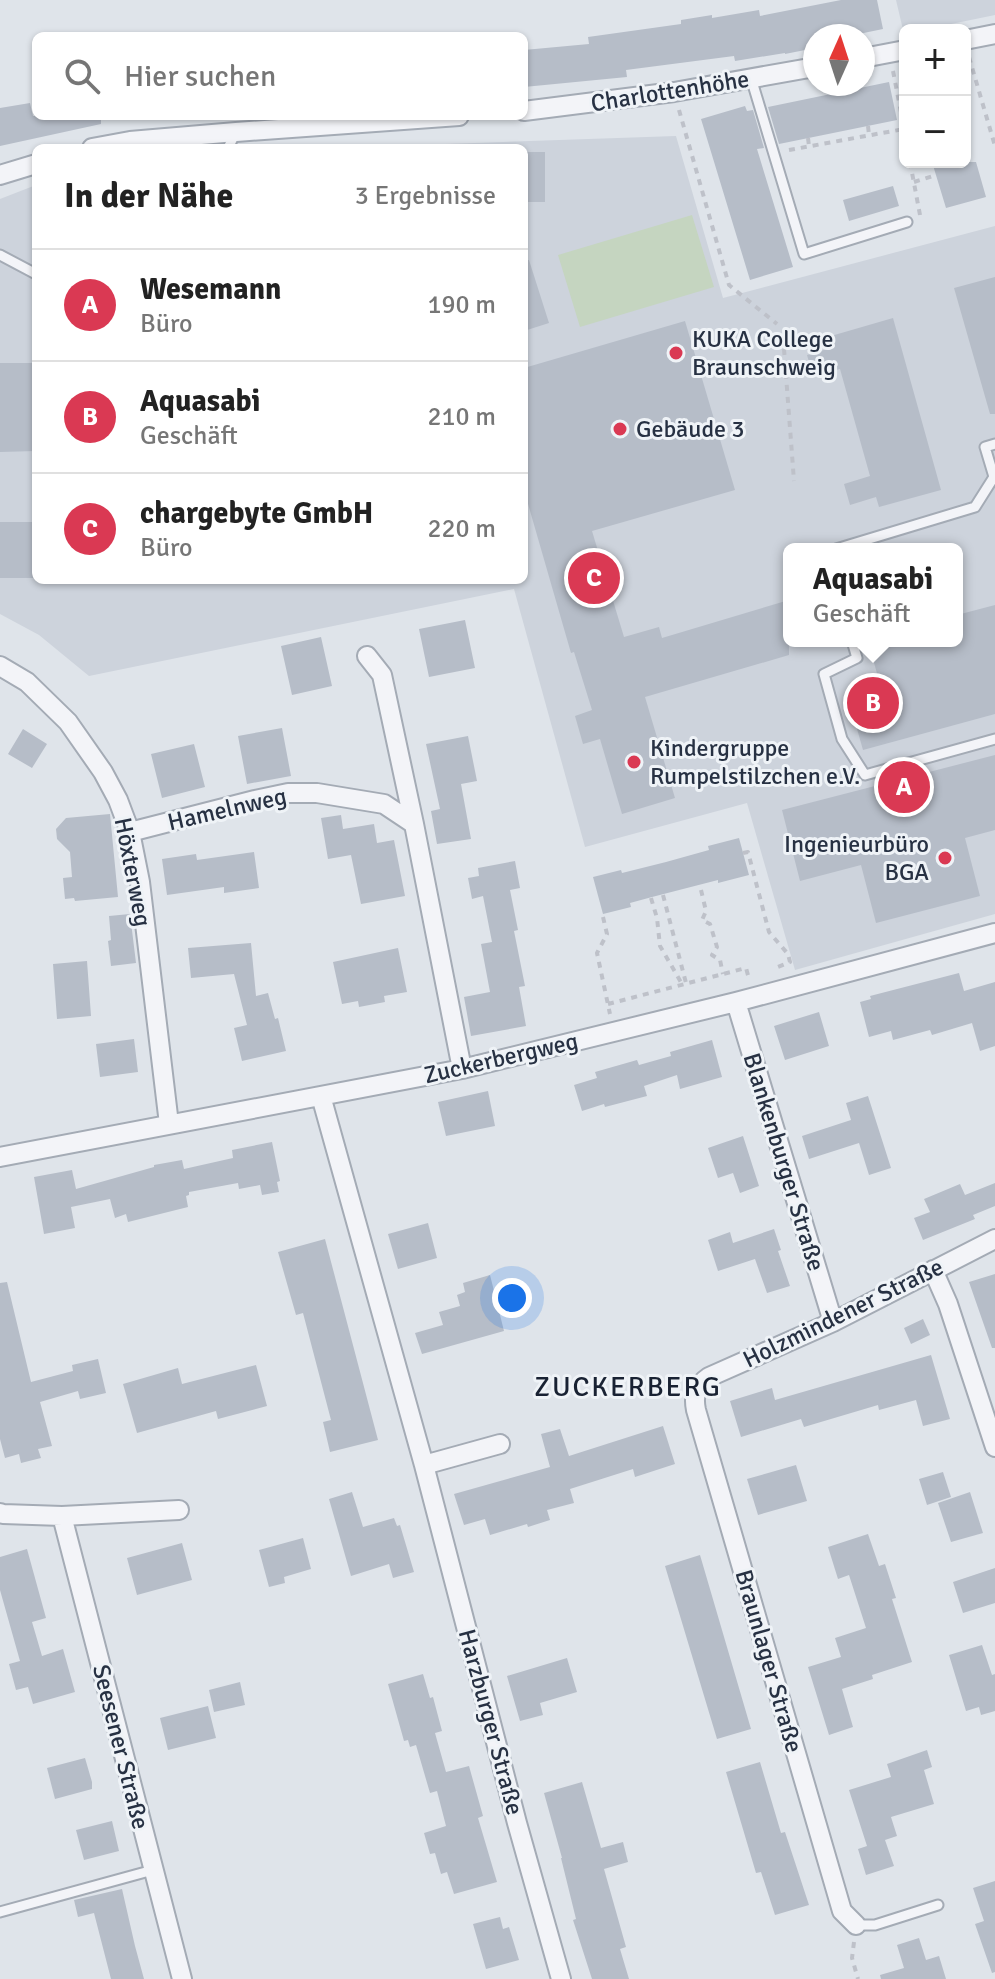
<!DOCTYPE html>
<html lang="de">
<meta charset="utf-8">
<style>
:root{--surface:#fff;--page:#f2f2f2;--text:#222;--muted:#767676;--line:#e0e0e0;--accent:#da3953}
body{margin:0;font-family:Signika,sans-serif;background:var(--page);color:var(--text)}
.controls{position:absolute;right:24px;top:24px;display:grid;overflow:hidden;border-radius:12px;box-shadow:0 2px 6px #0004}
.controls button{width:72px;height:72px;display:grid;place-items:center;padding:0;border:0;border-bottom:2px solid var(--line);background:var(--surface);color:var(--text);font:40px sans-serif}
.compass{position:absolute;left:803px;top:24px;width:72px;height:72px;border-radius:50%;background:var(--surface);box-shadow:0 2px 6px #0004;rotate:3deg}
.you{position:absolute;left:512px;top:1298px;width:28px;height:28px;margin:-20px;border:6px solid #fff;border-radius:50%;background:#1a73e8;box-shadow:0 0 0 12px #1a73e833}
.badge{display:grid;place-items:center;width:52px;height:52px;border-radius:50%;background:var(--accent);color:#fff;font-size:26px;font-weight:700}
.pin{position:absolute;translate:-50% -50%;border:4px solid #fff;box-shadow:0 2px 8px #0006}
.popup{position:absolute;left:783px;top:543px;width:180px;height:104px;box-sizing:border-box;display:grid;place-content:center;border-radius:12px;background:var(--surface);filter:drop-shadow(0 2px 6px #0005);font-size:26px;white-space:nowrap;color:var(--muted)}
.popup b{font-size:30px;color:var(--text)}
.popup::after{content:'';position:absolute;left:50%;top:100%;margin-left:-16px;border:16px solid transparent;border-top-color:var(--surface)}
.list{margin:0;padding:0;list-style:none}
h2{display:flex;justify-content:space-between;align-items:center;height:104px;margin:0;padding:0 32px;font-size:34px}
h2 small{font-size:26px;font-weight:400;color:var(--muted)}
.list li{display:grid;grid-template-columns:52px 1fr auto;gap:24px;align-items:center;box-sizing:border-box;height:112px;padding:0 32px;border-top:2px solid var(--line)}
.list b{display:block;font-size:30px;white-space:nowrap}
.list p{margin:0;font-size:26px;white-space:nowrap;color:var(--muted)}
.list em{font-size:26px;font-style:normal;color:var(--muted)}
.icon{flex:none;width:44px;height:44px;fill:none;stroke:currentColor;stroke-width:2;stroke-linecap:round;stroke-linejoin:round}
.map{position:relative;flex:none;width:995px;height:1979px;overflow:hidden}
.search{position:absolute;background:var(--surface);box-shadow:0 2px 6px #0004;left:32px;top:32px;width:496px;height:88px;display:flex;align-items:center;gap:20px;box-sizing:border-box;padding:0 28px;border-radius:12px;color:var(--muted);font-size:30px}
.panel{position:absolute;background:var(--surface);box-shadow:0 2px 6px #0004;left:32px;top:144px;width:496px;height:440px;border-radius:12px}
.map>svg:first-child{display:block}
.built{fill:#cdd3dc;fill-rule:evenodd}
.green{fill:#c5d5c0}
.building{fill:#b6bdc8}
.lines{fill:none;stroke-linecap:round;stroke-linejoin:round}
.service-casing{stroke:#a4abb5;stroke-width:13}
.minor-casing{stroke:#a4abb5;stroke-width:22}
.path{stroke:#bec1c9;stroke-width:4;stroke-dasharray:6 6;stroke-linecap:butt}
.service{stroke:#f3f4f8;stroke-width:9}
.minor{stroke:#f3f4f8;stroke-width:18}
.poi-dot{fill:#da3953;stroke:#eff3f7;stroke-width:3}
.labels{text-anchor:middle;stroke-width:6;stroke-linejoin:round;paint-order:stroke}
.street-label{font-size:24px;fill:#273143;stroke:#eff3f7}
.poi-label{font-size:24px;fill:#273143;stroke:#eff3f7;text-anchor:start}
.quarter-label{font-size:28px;letter-spacing:2px;fill:#192233;stroke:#eff3f7}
</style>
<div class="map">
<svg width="995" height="1979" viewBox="0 0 995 1979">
<rect width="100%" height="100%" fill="#dfe4ea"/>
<!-- built -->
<path class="built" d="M896 0H995V15L922 30H905L904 34Z
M676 136 723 298 995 226V914L795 970 747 803 585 847 514 589 89 676 39 635 0 614V199L36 185V580H524V148H330ZM789 549H957V641H789Z"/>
<!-- green -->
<path class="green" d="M692 215 714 287 580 327 558 255Z"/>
<!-- building -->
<path class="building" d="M841 0H877L883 29 849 36H815V48L785 54V53L735 61 734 56 626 70 627 77 524 87V50L589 44 588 37 681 24V20L712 15V18L759 10 760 16Z
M889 82 897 120 779 144 768 107Z
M30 103 33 116H101V124L0 146V108Z
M745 106 747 111 753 110 764 148 757 149 793 267 750 280 701 119Z
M524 152H545V202H524Z
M932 162H976L986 197 946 208Z
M893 186 899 206 849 221 843 200Z
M524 260H529L549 323 524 331Z
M995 277V414H990L954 288Z
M893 318 941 490 879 507 876 497 850 505 844 484 870 476 840 369 813 376 807 355 834 347 831 336Z
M685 321 735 490 592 531 624 637 659 627 662 638 789 600V655L645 697 675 798 622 814 600 739 583 744 575 716 592 710 574 652 571 653 524 490V368Z
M0 363H36V451L0 452Z
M0 522H36V578H0Z
M995 605V714L863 750 848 697 881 688 868 641H957V615Z
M465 620 475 668 429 677 419 629Z
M321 637 332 686 292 695 281 646Z
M282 728 291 776 247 784 238 736Z
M23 729 47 744 32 768 8 754Z
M468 736 477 781 461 784 471 839 437 844 431 811 440 809 426 744Z
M194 744 205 787 162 798 151 754Z
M995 755V830L965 838 980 896 876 923 861 865 800 881 782 810Z
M110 814 118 897 75 901 74 898 65 899 63 878 72 877 70 852 57 839 56 829 66 818Z
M341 815 343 829 374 824 377 843 394 840 405 896 361 904 351 855 328 859 321 818Z
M739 838 749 875 718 883V880L652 897 630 903 631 907 603 914 593 877 621 870 622 873 666 862 709 850 708 846Z
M254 852 259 888 224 893V887L167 895 162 859 196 854 197 860Z
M515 861 520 888 510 890 518 930 514 931 525 986 519 987 526 1026 471 1036 464 997 490 992 481 944 492 942 483 896 472 899 468 878 479 876 478 868Z
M130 914 136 963 111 966 108 941 111 940 109 916Z
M251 943 256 996 268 993 275 1019 278 1018 286 1051 242 1061 234 1028 247 1025 234 974 191 978 188 948Z
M398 948 407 992 384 996 385 1002 359 1007 358 1001 342 1004 333 962Z
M87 961 91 1016 57 1019 53 964Z
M959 973 964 991 995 982V1046L980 1051 972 1023 932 1035 930 1030 893 1040 891 1031 869 1037 860 1002 871 999 870 996Z
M819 1012 829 1046 785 1060 774 1026Z
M134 1039 138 1072 100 1077 96 1044Z
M712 1040 722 1077 680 1089 677 1075 644 1086 647 1096 605 1107 604 1104 582 1111 574 1085 597 1078 595 1072 637 1060 639 1065 671 1056 670 1052Z
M488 1091 495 1126 446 1136 438 1102Z
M868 1096 891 1168 869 1175 859 1143 809 1159 802 1136 851 1120 846 1103Z
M743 1136 759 1186 740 1193 733 1173 718 1178 708 1148Z
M272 1142 280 1181 277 1182 279 1192 262 1195 260 1185 239 1189 238 1183 189 1192V1195L186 1196 188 1207 128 1222 126 1214 115 1218 110 1199 71 1207 75 1228 44 1234 34 1177 72 1170 76 1189 154 1167V1165L182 1160 184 1169 233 1158 232 1150Z
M995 1183V1206L973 1215 975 1219 923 1240 914 1218 930 1212 924 1199 960 1184 965 1195Z
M428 1223 437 1258 398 1269 388 1234Z
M774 1229 781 1250 778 1251 790 1286 767 1293 755 1259 718 1271 708 1240 730 1232 733 1243Z
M325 1239 378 1440 330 1452 323 1422 331 1420 303 1313 296 1315 278 1252Z
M995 1274V1348H992L969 1282Z
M490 1275 504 1331 422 1354 415 1333 443 1325 439 1312 460 1306 457 1295 465 1292 463 1283Z
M7 1282 31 1382 73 1371 72 1365 98 1359 106 1393 80 1399 78 1391 40 1402 52 1446 38 1449 41 1458 21 1463 19 1454 5 1458 0 1439V1283Z
M923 1319 930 1335 911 1344 904 1328Z
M931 1355 950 1419 923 1426 916 1400 879 1410 878 1405 804 1427 801 1419 741 1437 730 1401 772 1388 775 1400Z
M256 1365 267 1406 218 1419 216 1411 137 1433 123 1384 178 1368 182 1384Z
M663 1426 675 1464 635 1477 633 1469 570 1489 574 1503 547 1510 550 1520 528 1527 527 1524 490 1535 485 1519 464 1525 454 1494 550 1467 541 1434 560 1429 569 1456Z
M796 1465 807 1501 758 1515 747 1479Z
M943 1472 951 1497 927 1505 919 1479Z
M352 1492 363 1527 394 1518 397 1526 400 1525 414 1572 393 1578 389 1564 351 1576 329 1499Z
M970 1492 983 1533 951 1542 938 1503Z
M868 1534 879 1566 885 1564 896 1598 892 1599 912 1662 872 1675 873 1679 842 1689 853 1727 829 1735 808 1667 841 1657 835 1638 866 1628 849 1575 838 1579 828 1547Z
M303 1538 311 1569 284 1577 285 1583 269 1587 259 1550Z
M182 1543 192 1580 137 1595 127 1558Z
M27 1549 46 1618 32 1622 42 1656 63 1649 75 1692 33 1704 28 1687 16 1690 9 1664 20 1661 0 1590V1557Z
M700 1555 751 1729 717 1739 665 1566Z
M995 1568V1603L963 1613 953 1582Z
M982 1645 992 1675 995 1674V1711L981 1715 979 1707 966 1711 949 1655Z
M567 1658 577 1692 540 1703 543 1715 520 1721 507 1676Z
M423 1674 430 1698 433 1697 442 1731 435 1733 446 1772 469 1766 483 1816 478 1818 497 1882 454 1894 447 1872 441 1874 435 1853 430 1854 424 1833 446 1826 437 1791 430 1793 416 1745 410 1747 408 1740 404 1741 388 1684Z
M240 1682 245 1705 214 1712 209 1690Z
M208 1706 216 1738 168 1750 160 1718Z
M927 1750 932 1767 924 1770 934 1804 891 1817 897 1836 885 1840 894 1866 866 1875 858 1849 867 1846 849 1790 891 1777 887 1764Z
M85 1758 92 1782V1789L55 1799 47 1768Z
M760 1762 781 1833 785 1832 809 1905 775 1915 761 1872 756 1873 726 1772Z
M582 1782 601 1848 623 1842 628 1862 604 1869 626 1947 620 1949 629 1979H592L573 1920 576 1919 561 1858H562L544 1793Z
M112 1821 119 1851 84 1860 76 1830Z
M995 1881V1972L992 1973 975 1924 984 1921 973 1888Z
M122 1889 135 1946 144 1979H111L94 1913 78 1917 74 1900Z
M500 1917 503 1929 509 1927 519 1960 486 1969 473 1924Z
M919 1938 926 1960 939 1956 946 1979H881L880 1975 904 1968 897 1945Z"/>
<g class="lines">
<defs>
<path id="service" d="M751 78 804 254 907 222
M228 148 236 132
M0 255 36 274
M836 549 975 507 994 477 985 447 995 444
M852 641 857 658 824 674 842 739 865 775 995 739
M0 1912 153 1870
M856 1925H875L938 1905"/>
<path id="minor" d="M965 40 995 34
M863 58 905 50
M524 111 674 92 815 67
M92 148 130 141 236 132 459 116
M0 175 36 164
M367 656 382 675 414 824 462 1069
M0 666 27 682 68 722 103 772 118 800 130 832 140 882 169 1124
M130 832 255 800 288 793H317L384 804 414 824
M736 1002 833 1322
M321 1096 424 1465 517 1823 561 1979
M0 1157 462 1069 736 1002 995 933
M933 1270 948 1304 995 1447
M424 1465 500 1444
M0 1513 3 1514 62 1516 182 1979
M62 1516 179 1510
M856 1925 842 1911 696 1410C693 1395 696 1386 709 1377L833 1322 995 1239"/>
</defs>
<!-- service casing -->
<use href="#service" class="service-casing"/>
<!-- minor casing -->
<use href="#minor" class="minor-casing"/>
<!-- path -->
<path class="path" d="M969 57 995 146
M893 71 905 133
M679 110 729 285 777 324
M868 126 869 135
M808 138 809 146
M789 150 904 129
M910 162 920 215
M914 182 936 175
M784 349 794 481
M743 853 748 852 769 932 788 954 790 962 773 969
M701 890 706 911 702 920 710 924 717 947 712 955 720 960 723 974
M663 895 686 983
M651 898 657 918 660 946 682 984
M603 917 607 934 597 953 610 1014
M608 1004 746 968 749 979
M854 1942 852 1958 858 1979"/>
<!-- service -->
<use href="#service" class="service"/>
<!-- minor -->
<use href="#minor" class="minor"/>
</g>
<!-- markers -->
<g class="poi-dot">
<circle cx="676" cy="353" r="8"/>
<circle cx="620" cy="429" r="8"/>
<circle cx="634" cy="762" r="8"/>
<circle cx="945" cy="858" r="8"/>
</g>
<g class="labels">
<!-- street labels -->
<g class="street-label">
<text transform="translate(670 91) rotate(-9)" y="8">Charlottenhöhe</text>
<text transform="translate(227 809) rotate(-13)" y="8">Hamelnweg</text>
<text transform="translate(133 872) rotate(79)" y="8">Höxterweg</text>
<text transform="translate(501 1058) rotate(-13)" y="8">Zuckerbergweg</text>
<text transform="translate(784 1162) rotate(73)" y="8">Blankenburger Straße</text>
<text transform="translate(843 1313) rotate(-26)" y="8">Holzmindener Straße</text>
<text transform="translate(769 1661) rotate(74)" y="8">Braunlager Straße</text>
<text transform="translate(491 1722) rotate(75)" y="8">Harzburger Straße</text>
<text transform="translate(121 1747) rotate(76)" y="8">Seesener Straße</text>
</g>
<!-- poi labels -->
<g class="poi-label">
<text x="692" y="347">KUKA College<tspan x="692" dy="28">Braunschweig</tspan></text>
<text x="636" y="437">Gebäude 3</text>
<text x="650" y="756">Kindergruppe<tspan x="650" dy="28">Rumpelstilzchen e.V.</tspan></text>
<text x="929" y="852" text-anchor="end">Ingenieurbüro<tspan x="929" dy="28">BGA</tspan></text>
</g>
<!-- quarter labels -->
<g class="quarter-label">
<text x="628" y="1396">ZUCKERBERG</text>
</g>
</g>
</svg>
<div class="controls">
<button>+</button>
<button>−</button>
</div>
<svg class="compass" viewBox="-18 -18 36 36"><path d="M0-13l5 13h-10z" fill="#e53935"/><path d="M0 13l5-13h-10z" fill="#767676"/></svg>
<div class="you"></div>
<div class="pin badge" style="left:904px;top:787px">A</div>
<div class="pin badge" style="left:873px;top:703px">B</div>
<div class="popup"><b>Aquasabi</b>Geschäft</div>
<div class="pin badge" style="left:594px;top:578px">C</div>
<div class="search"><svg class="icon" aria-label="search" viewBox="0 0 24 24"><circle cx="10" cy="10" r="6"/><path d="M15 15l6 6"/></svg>Hier suchen</div>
<section class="panel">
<h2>In der Nähe<small>3 Ergebnisse</small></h2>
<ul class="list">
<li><span class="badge">A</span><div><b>Wesemann</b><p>Büro</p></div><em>190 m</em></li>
<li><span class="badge">B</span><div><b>Aquasabi</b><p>Geschäft</p></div><em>210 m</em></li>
<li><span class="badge">C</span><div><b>chargebyte GmbH</b><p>Büro</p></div><em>220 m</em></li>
</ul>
</section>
</div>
